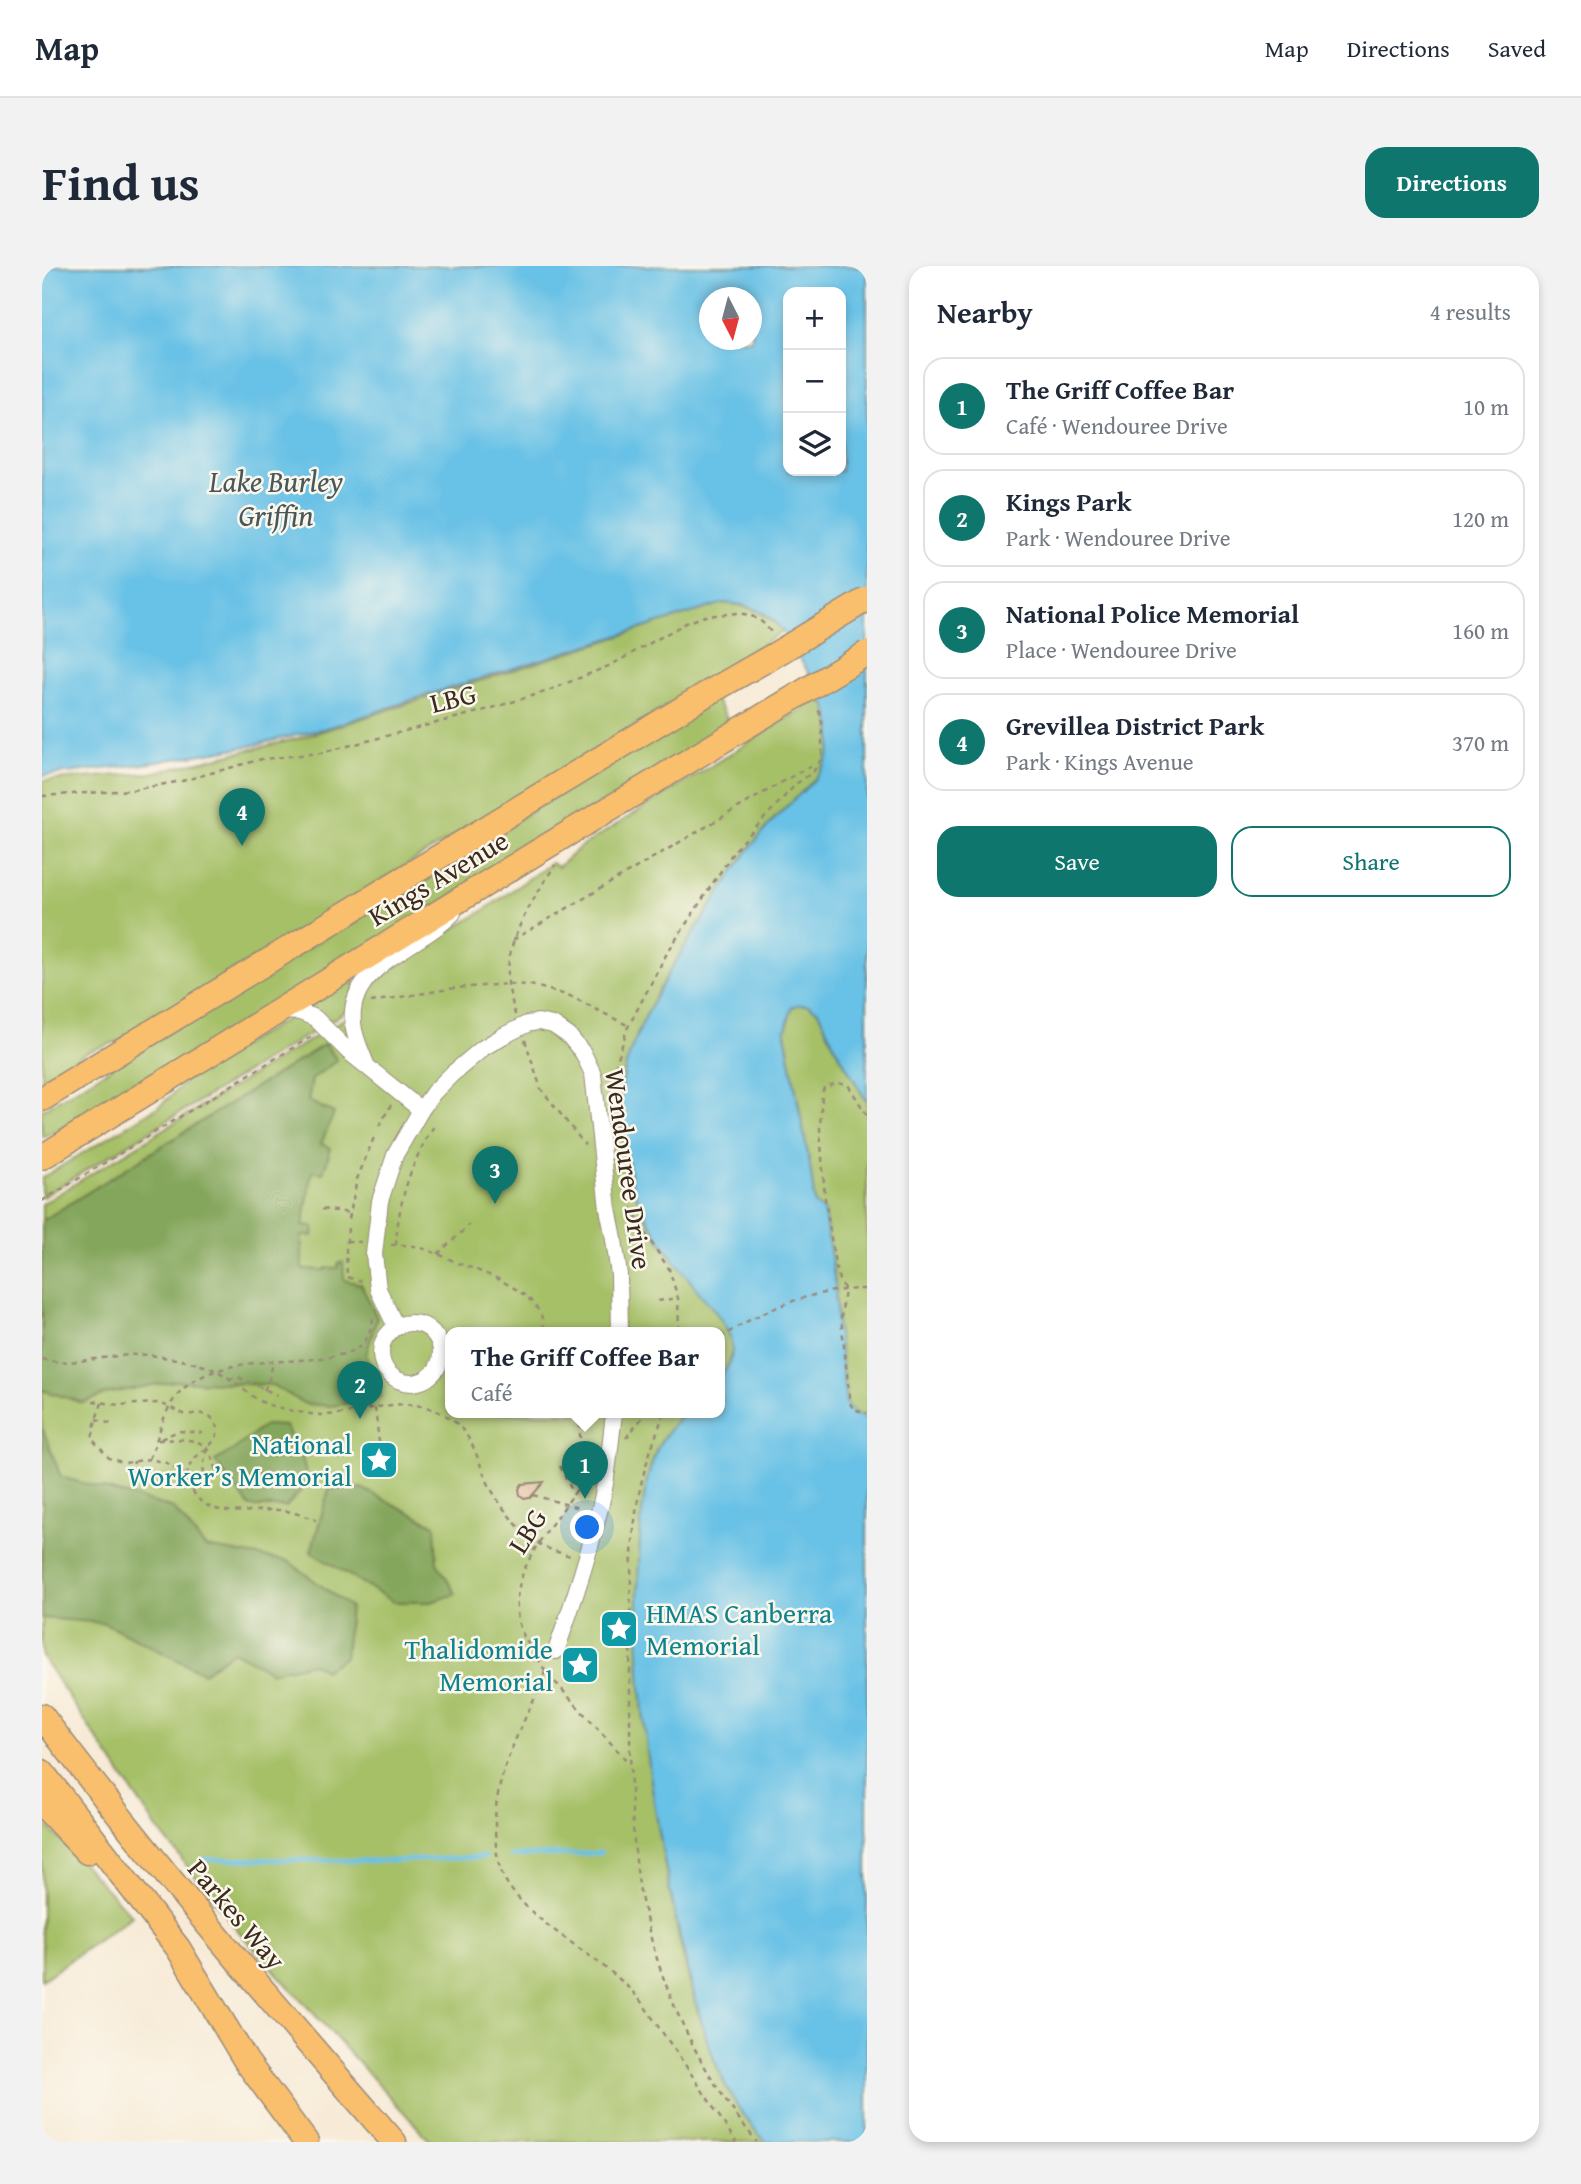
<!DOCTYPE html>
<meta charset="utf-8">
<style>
:root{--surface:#fff;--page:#f2f2f3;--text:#1f2937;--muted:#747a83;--line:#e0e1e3;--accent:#0f766e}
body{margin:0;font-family:"Gentium Book Plus",serif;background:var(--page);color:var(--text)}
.controls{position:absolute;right:21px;top:21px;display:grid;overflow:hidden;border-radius:14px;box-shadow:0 4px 10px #0003}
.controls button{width:63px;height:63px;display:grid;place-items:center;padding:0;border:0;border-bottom:2px solid var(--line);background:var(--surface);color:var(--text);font:35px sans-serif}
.compass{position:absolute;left:657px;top:21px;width:63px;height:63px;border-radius:50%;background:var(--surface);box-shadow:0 4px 10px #0003;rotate:174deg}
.you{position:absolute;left:546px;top:1262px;width:24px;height:24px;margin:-18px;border:5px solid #fff;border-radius:50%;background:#1a73e8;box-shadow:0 0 0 10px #1a73e833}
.badge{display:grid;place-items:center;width:46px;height:46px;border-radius:50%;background:var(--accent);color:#fff;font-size:23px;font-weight:700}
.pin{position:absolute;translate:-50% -58px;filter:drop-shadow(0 2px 4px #0008)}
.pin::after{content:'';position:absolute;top:37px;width:24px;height:21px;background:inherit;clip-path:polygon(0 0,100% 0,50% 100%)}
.popup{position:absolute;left:403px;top:1061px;width:280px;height:91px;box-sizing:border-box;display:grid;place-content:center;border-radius:14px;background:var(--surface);filter:drop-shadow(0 2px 5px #0005);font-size:23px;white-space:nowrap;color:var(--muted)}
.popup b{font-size:26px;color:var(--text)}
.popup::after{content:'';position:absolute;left:50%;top:100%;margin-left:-14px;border:14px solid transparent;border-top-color:var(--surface)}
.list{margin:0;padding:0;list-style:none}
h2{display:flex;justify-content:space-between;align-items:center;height:91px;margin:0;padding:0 28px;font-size:30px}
h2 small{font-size:23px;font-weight:400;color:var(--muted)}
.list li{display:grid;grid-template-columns:46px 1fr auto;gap:21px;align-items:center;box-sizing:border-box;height:98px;margin:0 14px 14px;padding:0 14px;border:2px solid var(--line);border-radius:21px}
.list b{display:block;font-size:26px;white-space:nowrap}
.list p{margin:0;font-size:23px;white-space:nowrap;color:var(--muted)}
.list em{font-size:23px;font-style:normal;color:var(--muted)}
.actions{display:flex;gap:14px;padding:21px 28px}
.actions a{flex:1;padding:16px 0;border:2px solid var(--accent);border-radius:21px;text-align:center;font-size:24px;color:var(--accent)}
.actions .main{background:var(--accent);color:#fff}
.icon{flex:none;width:38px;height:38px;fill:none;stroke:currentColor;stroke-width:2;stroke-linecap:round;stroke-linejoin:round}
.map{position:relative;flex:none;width:825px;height:1876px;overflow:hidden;border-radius:21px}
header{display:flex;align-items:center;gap:42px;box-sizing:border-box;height:98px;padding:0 35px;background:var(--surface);border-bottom:2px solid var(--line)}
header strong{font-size:33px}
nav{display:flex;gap:38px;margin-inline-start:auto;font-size:24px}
.intro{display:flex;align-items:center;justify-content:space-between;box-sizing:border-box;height:168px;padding:0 42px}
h1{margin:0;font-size:49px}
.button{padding:18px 32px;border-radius:21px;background:var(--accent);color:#fff;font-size:24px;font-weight:700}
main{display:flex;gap:42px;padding:0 42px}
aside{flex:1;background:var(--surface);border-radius:21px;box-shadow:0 4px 10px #0003}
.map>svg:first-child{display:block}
.green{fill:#a6c067;stroke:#707542;stroke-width:2}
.forest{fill:#84a65c;stroke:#60683d;stroke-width:2}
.water{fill:#68c1e6;stroke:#527682;stroke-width:2;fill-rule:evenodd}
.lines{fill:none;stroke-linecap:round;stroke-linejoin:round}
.stream{stroke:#68c1e6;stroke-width:4.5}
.building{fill:#dca988}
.minor-casing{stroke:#998a7a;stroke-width:18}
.primary-casing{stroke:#998a7a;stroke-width:27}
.path{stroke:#998a7a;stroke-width:2.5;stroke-dasharray:5 5;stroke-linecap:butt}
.minor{stroke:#fff;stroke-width:16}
.primary{stroke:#f9bf6d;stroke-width:24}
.primary-bridge-casing{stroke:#998a7a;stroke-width:27;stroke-linecap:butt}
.primary-bridge{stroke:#f9bf6d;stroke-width:24}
.labels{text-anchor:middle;stroke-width:5;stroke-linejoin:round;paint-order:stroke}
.street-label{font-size:28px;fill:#3b2a1e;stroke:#fbf7ec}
.culture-label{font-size:28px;fill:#0d838f;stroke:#fbf7ec;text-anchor:end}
.water-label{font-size:30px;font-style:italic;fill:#48575a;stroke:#fbf7ec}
</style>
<header>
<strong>Map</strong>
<nav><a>Map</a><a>Directions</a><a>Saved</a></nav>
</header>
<div class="intro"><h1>Find us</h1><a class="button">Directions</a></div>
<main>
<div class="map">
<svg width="825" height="1876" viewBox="0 0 825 1876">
<rect width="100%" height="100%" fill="#fbf7ec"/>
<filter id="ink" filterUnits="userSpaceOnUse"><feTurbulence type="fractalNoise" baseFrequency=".0143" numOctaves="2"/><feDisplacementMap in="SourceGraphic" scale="14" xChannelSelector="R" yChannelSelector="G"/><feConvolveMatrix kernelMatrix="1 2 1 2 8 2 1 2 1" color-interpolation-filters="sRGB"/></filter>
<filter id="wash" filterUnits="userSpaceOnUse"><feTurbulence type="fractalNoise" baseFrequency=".00686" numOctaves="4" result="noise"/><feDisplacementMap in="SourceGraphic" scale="28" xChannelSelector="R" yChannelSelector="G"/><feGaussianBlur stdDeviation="1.57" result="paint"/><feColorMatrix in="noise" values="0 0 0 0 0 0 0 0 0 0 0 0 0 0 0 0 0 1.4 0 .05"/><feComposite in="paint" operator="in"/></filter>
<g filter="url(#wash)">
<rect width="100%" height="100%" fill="#f7ead6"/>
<!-- green -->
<path class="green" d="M682 337C708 339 724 348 742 365L704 388 705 391 77 775 45 786 0 813V515L109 507 258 472 566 374 649 346Z
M781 430C791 451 793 476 784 497 775 515 759 527 745 540 733 551 723 563 713 576 696 598 681 622 665 646 634 694 600 745 584 800 574 834 579 866 587 900 588 908 590 918 593 926 604 954 623 983 642 1007 657 1027 681 1047 688 1072 692 1088 689 1098 678 1110V1067H408V1147H641C629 1161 618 1174 612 1191 602 1219 600 1250 598 1280 591 1383 605 1484 621 1586 633 1658 649 1738 677 1806 689 1833 705 1855 724 1876H389L199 1668 115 1562 0 1391V938L320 742 326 724 346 703 441 645 509 597 516 601 537 582Z
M673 433 690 460 49 849 0 871V844Z
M311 714 314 715 307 743 287 756 266 741Z
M756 738 766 739 776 745 793 781 825 836V1153L812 1148 804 1138 795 1061 793 1017 782 947 773 938 768 900 743 767 749 741Z
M248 751 279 761 0 931V912L119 839 149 810Z
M0 1554 90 1650 0 1714Z"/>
<!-- forest -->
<path class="forest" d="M283 778 295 794 270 813 266 835 292 847 279 878 289 882 281 907 271 905 269 910 261 960 272 961 271 970H260V1003L283 1004 284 1002H296V997L301 996 302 1014 319 1018 335 1052 324 1089 339 1130 290 1140 263 1138 230 1119 132 1115 64 1128 41 1137 0 1124V955Z
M223 1159 243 1160 260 1191 266 1217 244 1241H208L173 1195 190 1185Z
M0 1161 19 1211 131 1242 163 1281 246 1295 308 1341 303 1391 282 1404 271 1397 230 1406 191 1385 161 1407 63 1357 0 1352Z
M319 1222 393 1259 395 1297 414 1328 389 1336H352L269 1286 287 1223Z"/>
<!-- water -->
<path class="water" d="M0 0H825V836L793 781 776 745 766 739H756L750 741 743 767 768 900 773 938 782 946 793 1017 795 1061 804 1137 812 1148 825 1153V1876H724C708 1859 694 1841 684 1820 663 1778 652 1730 641 1684 612 1558 591 1426 597 1296 598 1262 600 1224 612 1191 618 1174 629 1161 641 1147H678V1110C689 1099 693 1087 688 1072 681 1050 662 1034 649 1016 627 989 607 959 593 927 589 917 588 906 586 896 577 856 574 826 588 787 607 736 637 689 667 644 681 622 695 599 711 578 722 564 734 551 746 539 760 525 776 514 784 495 801 458 777 424 758 393 749 378 741 362 727 351 714 341 698 338 682 337L379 431 289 461 208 480 102 498 0 510ZM746 26H799V205H746ZM668 32H710V74H668Z"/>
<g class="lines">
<!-- stream -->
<path class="stream" d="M468 1590 559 1587
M163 1593 350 1595 443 1591"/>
</g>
<g id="blocks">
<!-- building -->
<path class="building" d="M502 1216 488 1232H482L478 1229 477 1223 480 1218Z"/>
</g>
</g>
<g filter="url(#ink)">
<use href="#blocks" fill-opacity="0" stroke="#998a7a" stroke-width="2"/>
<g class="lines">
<defs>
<path id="minor" d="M239 745 258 746 273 752 307 786 379 844
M324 798C319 785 312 771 311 757 305 699 378 682 411 647
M339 1087a30 30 0 1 1 60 0a30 30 0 1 1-60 0Z
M354 1061 336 1023 332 988 338 935 353 889 379 844 391 827 410 808 441 782 461 770 485 758 496 756 511 759 527 770 541 787 551 808 566 943 571 967 577 1009 578 1067
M514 1385C530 1340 545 1296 556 1250 565 1216 568 1182 572 1147"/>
<path id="primary" d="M0 833 661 430 729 391
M0 891 497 585 753 431
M0 1450C112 1599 230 1736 352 1876
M0 1506 136 1682 204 1795 264 1876
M0 1538 45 1586"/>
</defs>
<!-- minor casing -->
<use href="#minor" class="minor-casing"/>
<!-- primary casing -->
<use href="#primary" class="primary-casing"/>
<!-- path -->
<path class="path" d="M0 530 90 524 140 515 220 493 279 487 440 445 503 426 569 399 644 357 663 350 695 347 708 349 720 356 732 369
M471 674 764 502 774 500
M329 736 413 722 466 718 489 719 528 730 585 759
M473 749C471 738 467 727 466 716 463 673 491 634 513 599
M483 774 499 823 543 879
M570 831 572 805 585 763 625 687 692 585 754 518 771 506 780 492V456L776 441
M825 849 806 819 795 817 782 822 780 827 778 863 783 933 793 998 797 1014 803 1024 799 1052 808 1137 811 1143 825 1147
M337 860 349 839
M576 893 590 943 601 964 627 1003 636 1032 637 1067
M0 935 272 769
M280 943 308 947
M307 953 315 913 333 869
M306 962 304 984 305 1011 319 1015
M305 975 319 976
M349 979C358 979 368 979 376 981 390 985 403 991 416 997 443 1007 508 1029 501 1067
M354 979C356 936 369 896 392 860
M396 988 427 959
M616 1035 636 1032
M678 1072C721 1043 772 1022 825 1023
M0 1093C29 1102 73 1086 106 1089 125 1091 155 1096 173 1104 191 1112 205 1129 222 1137 235 1142 255 1146 269 1148 310 1154 349 1128 390 1143 431 1159 431 1186 448 1221 459 1241 476 1264 496 1277 506 1284 520 1287 531 1291
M187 1113 196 1111 235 1129
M222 1124 226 1117 231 1097
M51 1135 77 1139 118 1137 144 1149 157 1147 169 1151 177 1163C170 1188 151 1184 146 1205 145 1211 147 1215 149 1221 163 1256 209 1243 237 1244 250 1245 262 1250 274 1254
M60 1137 54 1153 50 1173 67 1192 83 1197 107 1193 125 1197 145 1210
M333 1142 337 1176
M537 1147C540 1163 532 1182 552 1188
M622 1147C613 1172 603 1198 598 1223 586 1283 589 1347 588 1408 588 1479 587 1549 597 1619 599 1633 603 1647 606 1661 626 1741 663 1812 715 1876
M54 1153 69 1158
M584 1172 604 1147
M119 1173 136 1165 161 1167
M116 1174C131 1174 155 1170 166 1183 170 1188 172 1198 175 1204
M107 1193C119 1167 122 1136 146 1119 182 1093 229 1097 271 1093 286 1091 304 1090 317 1081 327 1074 330 1059 332 1048
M550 1198C526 1248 462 1296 477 1358 482 1376 495 1389 503 1405L587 1497
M518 1200 532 1229
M162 1207 161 1199 166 1183
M90 1208 92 1195
M491 1229 537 1242
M503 1405C498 1424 488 1441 480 1459 466 1489 454 1521 453 1555 453 1573 454 1596 462 1612 488 1660 559 1688 596 1732 605 1742 612 1755 620 1766 646 1802 670 1839 694 1876"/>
<!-- minor -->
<use href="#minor" class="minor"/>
<!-- primary -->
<use href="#primary" class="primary"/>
<defs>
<path id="primary-bridge" d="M729 391 825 333
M753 431 825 387"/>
</defs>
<!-- primary-bridge casing -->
<use href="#primary-bridge" class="primary-bridge-casing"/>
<!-- primary-bridge -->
<use href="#primary-bridge" class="primary-bridge"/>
</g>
</g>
<!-- icons -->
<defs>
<symbol id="sight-square" viewBox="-11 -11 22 22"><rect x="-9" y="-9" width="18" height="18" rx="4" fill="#0f9aa8" stroke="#fbf7ec"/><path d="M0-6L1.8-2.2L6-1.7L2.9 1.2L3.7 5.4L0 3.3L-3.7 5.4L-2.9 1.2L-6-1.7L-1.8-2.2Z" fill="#fff"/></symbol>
</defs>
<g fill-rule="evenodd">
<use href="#sight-square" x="315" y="1172" width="44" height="44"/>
<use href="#sight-square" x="555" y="1341" width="44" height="44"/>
<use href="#sight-square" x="516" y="1377" width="44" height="44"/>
</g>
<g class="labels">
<!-- street labels -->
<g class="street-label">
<text transform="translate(411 432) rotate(-14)" y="10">LBG</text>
<text transform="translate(396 612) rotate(-31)" y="10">Kings Avenue</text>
<text transform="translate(587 903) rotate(82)" y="10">Wendouree Drive</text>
<text transform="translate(485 1265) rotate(-58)" y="10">LBG</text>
<text transform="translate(195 1648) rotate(50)" y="10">Parkes Way</text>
</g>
<!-- culture labels -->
<g class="culture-label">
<text x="310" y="1188">National<tspan x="310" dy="32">Worker’s Memorial</tspan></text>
<text x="604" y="1357" text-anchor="start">HMAS Canberra<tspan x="604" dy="32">Memorial</tspan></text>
<text x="511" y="1393">Thalidomide<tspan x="511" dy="32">Memorial</tspan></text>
</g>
<!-- water labels -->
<g class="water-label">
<text x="234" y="226">Lake Burley<tspan x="234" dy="34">Griffin</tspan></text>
</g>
</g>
</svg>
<div class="controls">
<button>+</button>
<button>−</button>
<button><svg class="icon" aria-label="layers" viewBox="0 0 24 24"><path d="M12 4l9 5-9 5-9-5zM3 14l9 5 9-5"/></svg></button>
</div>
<svg class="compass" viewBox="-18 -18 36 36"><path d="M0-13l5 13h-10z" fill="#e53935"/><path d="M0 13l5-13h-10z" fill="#747a83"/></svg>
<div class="you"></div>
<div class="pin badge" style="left:543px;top:1233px">1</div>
<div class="popup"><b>The Griff Coffee Bar</b>Café</div>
<div class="pin badge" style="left:318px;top:1153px">2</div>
<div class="pin badge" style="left:453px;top:938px">3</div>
<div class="pin badge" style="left:200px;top:580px">4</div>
</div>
<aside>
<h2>Nearby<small>4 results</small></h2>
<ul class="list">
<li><span class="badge">1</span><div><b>The Griff Coffee Bar</b><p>Café · Wendouree Drive</p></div><em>10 m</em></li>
<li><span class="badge">2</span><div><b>Kings Park</b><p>Park · Wendouree Drive</p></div><em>120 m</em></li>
<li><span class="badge">3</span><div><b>National Police Memorial</b><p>Place · Wendouree Drive</p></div><em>160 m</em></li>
<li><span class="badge">4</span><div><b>Grevillea District Park</b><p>Park · Kings Avenue</p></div><em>370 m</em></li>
</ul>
<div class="actions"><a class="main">Save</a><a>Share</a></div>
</aside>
</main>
